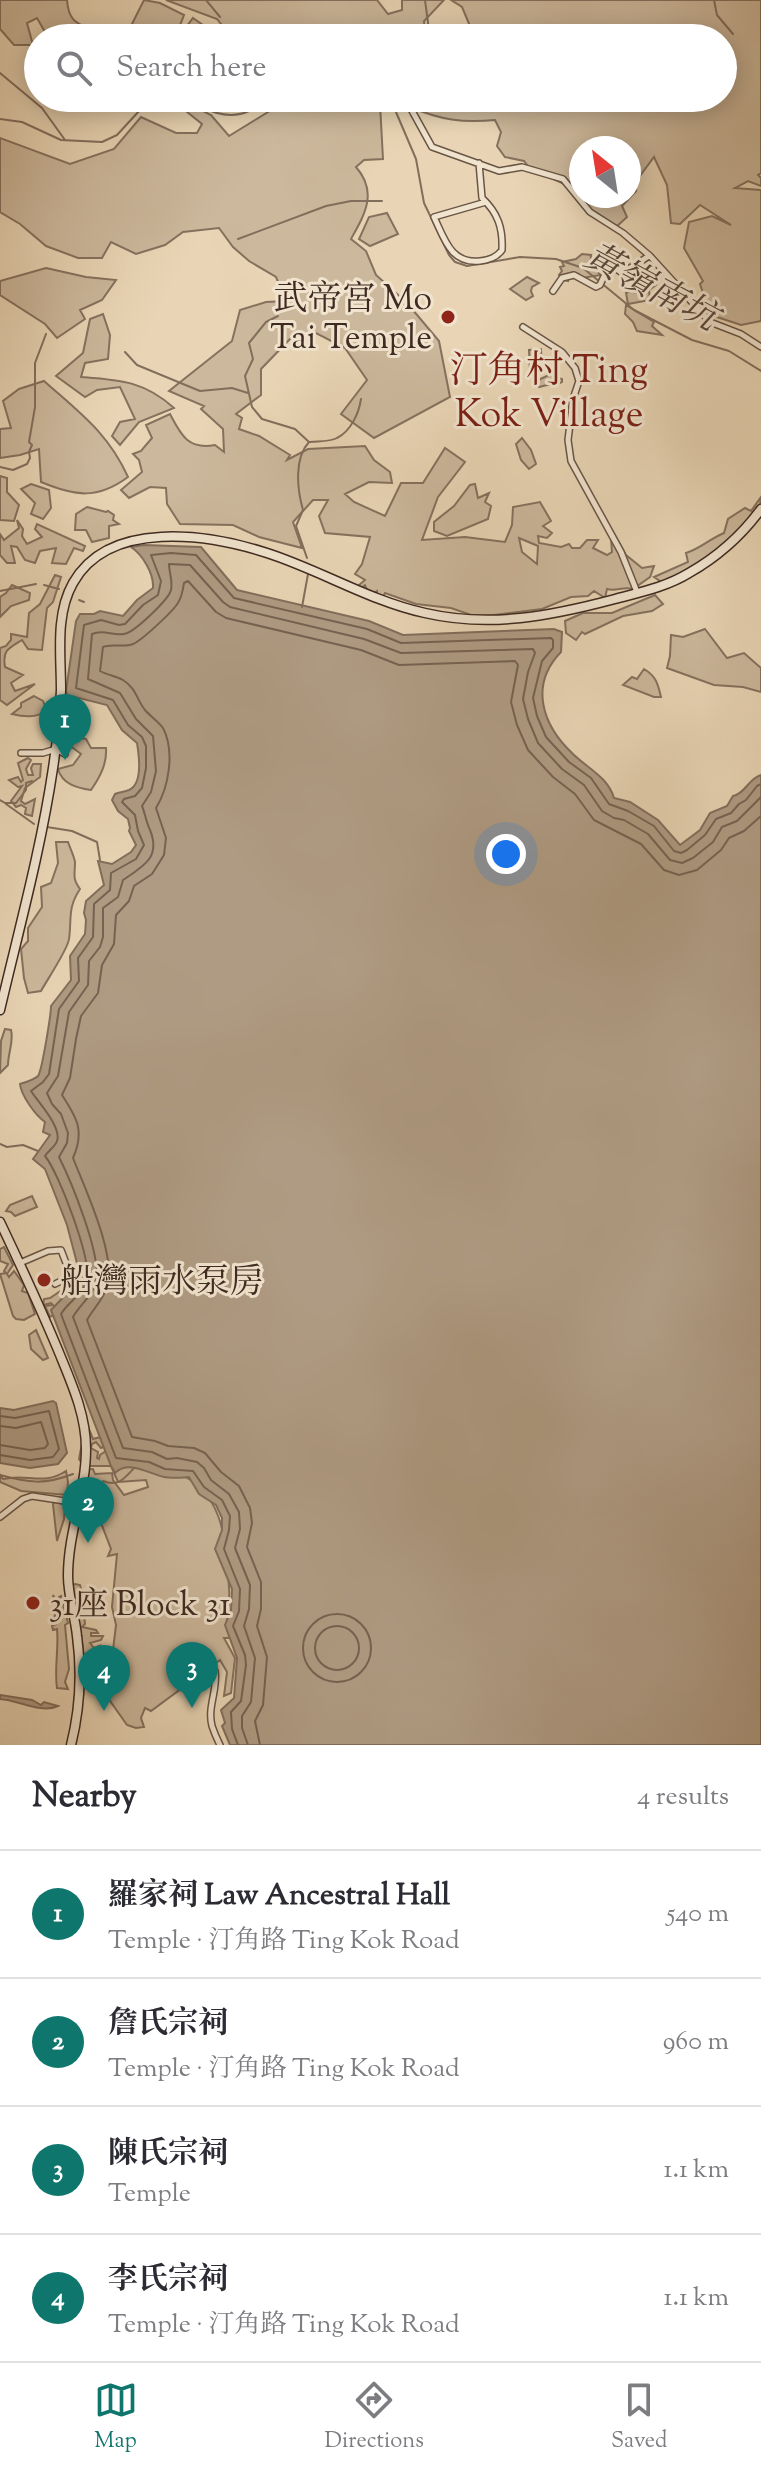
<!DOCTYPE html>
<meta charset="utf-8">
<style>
:root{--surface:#fff;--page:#f2f2f3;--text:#2b2b33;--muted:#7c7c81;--line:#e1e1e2;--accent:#0f766e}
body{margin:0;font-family:"Sorts Mill Goudy","Noto Serif TC",serif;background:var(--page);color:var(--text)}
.compass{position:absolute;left:569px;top:136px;width:72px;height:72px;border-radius:50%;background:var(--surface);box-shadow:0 4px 20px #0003;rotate:330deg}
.you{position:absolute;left:506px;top:854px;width:28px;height:28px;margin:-20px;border:6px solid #fff;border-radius:50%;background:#1a73e8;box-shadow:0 0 0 12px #1a73e833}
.badge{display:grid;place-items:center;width:52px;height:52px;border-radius:50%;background:var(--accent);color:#fff;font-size:26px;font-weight:700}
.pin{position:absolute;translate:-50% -66px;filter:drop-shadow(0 2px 4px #0008)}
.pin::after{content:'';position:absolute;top:42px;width:28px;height:24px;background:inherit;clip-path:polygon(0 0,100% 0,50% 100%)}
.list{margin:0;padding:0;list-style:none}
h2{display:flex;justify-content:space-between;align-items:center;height:104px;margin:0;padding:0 32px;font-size:34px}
h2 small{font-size:26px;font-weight:400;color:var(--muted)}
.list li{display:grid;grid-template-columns:52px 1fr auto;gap:24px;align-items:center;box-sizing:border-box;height:128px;padding:0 32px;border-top:2px solid var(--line)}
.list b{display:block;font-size:30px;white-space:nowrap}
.list p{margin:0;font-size:26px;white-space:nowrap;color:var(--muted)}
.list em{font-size:26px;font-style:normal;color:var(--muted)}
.icon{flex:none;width:44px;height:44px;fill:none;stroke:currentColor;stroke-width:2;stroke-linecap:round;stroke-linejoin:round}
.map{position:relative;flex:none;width:761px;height:1745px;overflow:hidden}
.search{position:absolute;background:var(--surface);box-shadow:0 4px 20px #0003;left:24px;right:24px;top:24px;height:88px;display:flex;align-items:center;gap:20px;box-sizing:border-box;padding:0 28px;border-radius:44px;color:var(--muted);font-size:30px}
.sheet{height:616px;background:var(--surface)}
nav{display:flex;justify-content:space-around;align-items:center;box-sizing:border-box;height:112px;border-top:2px solid var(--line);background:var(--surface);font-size:22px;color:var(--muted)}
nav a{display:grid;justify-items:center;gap:4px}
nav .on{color:var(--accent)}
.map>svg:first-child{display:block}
.green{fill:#ccb89c;stroke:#85715e;stroke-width:2;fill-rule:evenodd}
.water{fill:#af9b83;stroke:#826e5c;stroke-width:2}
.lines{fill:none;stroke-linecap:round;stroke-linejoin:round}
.shore{stroke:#766252;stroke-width:2}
.stream{stroke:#826e5c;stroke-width:2}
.street-casing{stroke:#695546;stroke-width:8}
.secondary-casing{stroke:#3e2a21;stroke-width:11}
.street{stroke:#f1e4cf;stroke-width:5}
.secondary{stroke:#f1e4cf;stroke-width:8}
.poi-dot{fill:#8f2418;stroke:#f1e4cf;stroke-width:3}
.labels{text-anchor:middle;stroke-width:6;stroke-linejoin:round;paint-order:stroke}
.poi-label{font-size:34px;fill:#3e2a21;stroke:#f1e4cf;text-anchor:start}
.water-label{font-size:36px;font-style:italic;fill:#5a463a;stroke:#f1e4cf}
.quarter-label{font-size:38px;fill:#7a1f14;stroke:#f1e4cf}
</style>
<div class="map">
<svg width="761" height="1745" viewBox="0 0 761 1745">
<rect width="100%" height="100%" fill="#e9d5b5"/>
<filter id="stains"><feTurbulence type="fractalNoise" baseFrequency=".0025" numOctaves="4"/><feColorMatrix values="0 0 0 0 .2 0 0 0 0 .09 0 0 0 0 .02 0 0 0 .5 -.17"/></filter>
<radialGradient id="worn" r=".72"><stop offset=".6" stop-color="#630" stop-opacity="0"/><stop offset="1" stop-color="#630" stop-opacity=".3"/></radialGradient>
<!-- green -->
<path class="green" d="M0 0H67C69 30 86 22 104 38H66L65 32H45L37 18 27 23 33 45H14L0 29Z
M144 0 160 3 184 15 175 38H155L144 32 137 35 131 26Z
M166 0H377L388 14 402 10V0H444L424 21 426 38H232L217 19Z
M451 0H761V173L758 175 761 178V186L748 181 735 188 761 190V321L741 325 717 317 699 301 703 293 700 284 703 281 684 248 689 222 712 216 731 225 700 205 680 224 671 223 667 185 654 157 637 180 636 191 622 206 627 217 615 228 587 209 569 186 530 169 524 161 505 157 497 146 501 132 495 120C462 123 441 120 410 107V98H723V38H475L462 7ZM581 148H629V196H581Z
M193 18 217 35 219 38H178Z
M166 98H178L211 115 229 136 291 98H377L380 104 383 159 364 160 356 167C378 192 365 214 351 239L366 251 376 275 407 303 439 341 450 397 374 438 341 414 367 380 345 348 316 333 290 339 261 369V395L236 414 242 418 239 429 259 436 290 455 287 460 308 449 365 446 374 460 390 472 392 483 369 482 345 494 354 502 385 516 401 483H423L445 448 465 462 438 497 422 540 465 537 505 542 512 525 513 507 540 502 551 521 543 526 552 533 547 538 538 536 539 543 561 547 569 544 572 548H580L587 540H598L593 548 607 555 612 552 611 538 614 534 626 555 642 568 654 566 650 577 633 589C623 586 616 592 607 589L605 598 594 591 588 596 571 597 542 609 477 617 451 608 416 604 385 593 383 597 377 594V591L374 593 367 590 365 585 361 588 358 586 365 580 355 574 362 564 370 537 325 533 319 516 328 500H313L293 522 302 548 259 537 233 525 180 524 167 504 166 488 150 487 129 498 121 490 142 472 139 460 133 454 141 451 152 438 146 425 170 414C181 435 188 450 215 445L224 452 223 429 201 409 204 406 169 391 232 341 240 310 266 302 286 301 276 277 249 261 233 247 219 228 183 232 165 245 136 254 111 242 102 258H78L46 246 20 224 0 212V138L70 164 114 149 141 117 176 133H197L202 124 176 103ZM519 538 538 546 537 564 522 552Z
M387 213 398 234 370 246 359 239 369 217Z
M582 254 591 255C590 266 593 269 601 275L582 278 579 274 573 272 568 275V281L564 280 559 275 562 271 560 267 564 266 562 262 576 259Z
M46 268 86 277 116 280 102 300 80 310 85 319 57 338 45 324 0 295V281Z
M527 277 539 283 532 287 531 291 533 296 526 300 510 289Z
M656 282V285L649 290 650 300 628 304 626 293 631 291 637 293 643 286 648 288Z
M626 305 654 322 652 326 662 335 637 331 633 322 625 314Z
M103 314 110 335 108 359 85 363 81 377C120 380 144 381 174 408L139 422 120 445 112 436 120 422 135 419 120 387 97 390 85 397 56 376 83 353 90 319Z
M541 349 542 371H530L529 350Z
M551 368 558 378 562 379V382L554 386 551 384 539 387 536 381 547 376Z
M44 381C80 413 108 433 128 477 97 500 75 496 41 482L39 449 20 455 0 458V429L11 428 3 401 19 389Z
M522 438 531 450 536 464 529 469 521 460 516 444Z
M0 476 7 478V492L19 505 14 521 0 520Z
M31 484 49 490 51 508 43 519 31 514 35 503 21 489Z
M475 484 478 498 489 493 485 502 491 506 488 519 447 536 434 531V522L454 506 470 485Z
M761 497C761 530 689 568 663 583L654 577 688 562 686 553C700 549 711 538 724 533L728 519 745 508 751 511Z
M87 507 106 512 108 511 114 515 113 520 119 524 109 526V538L92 542 86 530H75L76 514Z
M17 520 23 529 22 536 27 544 42 537 35 529 37 524 85 546 83 551 74 548 66 564 52 563 56 548 40 551 35 563 25 560 17 547 11 546 15 563H7L0 555V534L4 540 19 528Z
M55 575 61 577 53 602 47 608 42 650 28 649 22 640C9 648 2 650 5 667L23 675 11 683 15 691 35 684 7 705 0 700V648L6 646 11 640V634L27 637 29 613 40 604Z
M12 585 30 593 29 600 11 606 0 617V597L6 593Z
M655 595 663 604 652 611 623 616 585 634 582 632 576 640 566 633 565 621 583 613H612Z
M705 629 727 658 744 653 761 668V692L743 687 714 685 667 668 670 656 671 635 683 637Z
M644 669C656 676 658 684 661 697H654L623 685 632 677 637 679Z
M34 696 43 701 47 711C35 718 24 717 12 714L21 707V703Z
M72 736 86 739 91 748H106C107 764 100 777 91 790 77 788 62 784 58 769L73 765 81 754 69 745Z
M28 758 31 760 26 769 28 775H33L31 768 33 764H41L40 777 25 788 21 801 25 804 35 799 32 816 25 814 26 808 21 805 16 807 11 801 22 786 18 787 9 780 18 777 21 782 23 780 18 763Z
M56 842H68C70 848 74 856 75 862 75 875 72 878 80 889 67 909 72 918 69 939 68 949 47 980 41 991L28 993 24 978 21 949 28 941V928L42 907 41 887 51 883 58 863Z
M5 1029 11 1030C14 1041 8 1053 8 1065L0 1073 1 1041Z
M32 1196 37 1207 15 1216 11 1212 6 1211 10 1205Z
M4 1247 13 1265 7 1274 9 1277 14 1271 24 1285 22 1291 28 1293 35 1314 24 1320 16 1319 13 1316 0 1274 6 1273 4 1271 8 1264 0 1261V1249Z
M68 1286 71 1292 56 1314 50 1317 45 1306 53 1305 51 1303 43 1305 44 1299 50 1298Z
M36 1330 48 1358 43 1360 31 1349 29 1335Z
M86 1422 93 1439 101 1437 106 1446 101 1448 96 1442 92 1444 91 1448 98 1452 97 1458 99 1459 100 1455 106 1451 112 1466C132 1467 155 1466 174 1472 225 1489 226 1544 229 1588 231 1607 223 1620 230 1638H224L235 1658 231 1693 224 1696 227 1672 220 1660 151 1711 145 1708 141 1718 144 1727 136 1728 127 1725 108 1698 104 1684 111 1666 116 1625 112 1607 117 1554 108 1556 111 1549 96 1510 102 1494 93 1487 83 1485V1470L93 1469 95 1474 112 1473 113 1480 124 1495 148 1487 146 1480 118 1482 111 1466H84L79 1459Z
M66 1471 68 1482 67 1495 21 1491 0 1482V1475L3 1479C28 1473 43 1486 66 1471Z
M55 1501 65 1505 64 1519 57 1541 53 1504Z
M75 1584 80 1585 81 1589 85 1624 82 1627 96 1630 98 1633H91V1636H103L101 1640 90 1643 94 1648 99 1646 89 1659H84L82 1640 73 1617 67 1589Z
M53 1595 61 1610 59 1597 61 1596 68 1623 65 1625 69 1669 65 1682 68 1689 57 1688C54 1669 59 1649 57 1629L53 1630 52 1626 56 1624 54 1620 56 1609Z"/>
<!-- water -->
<path class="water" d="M144 545 201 547 237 590 369 621 403 635 554 629 562 632 561 652C529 685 542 725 573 754 587 768 608 777 614 798L630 802 658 820 680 845 700 830 710 813 727 806 733 796C745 794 748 779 761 775V1745H230L222 1726 225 1723 221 1710 234 1698 237 1658 225 1625 231 1610 232 1589 215 1549 222 1530V1518L216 1505 199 1494 189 1477C184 1478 167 1478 164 1477 147 1473 129 1460 115 1473L111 1466 51 1310 77 1283 78 1267 67 1225 45 1169 33 1159 50 1135 43 1132 45 1122C35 1115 21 1095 20 1084 26 1082 34 1080 38 1076 42 1071 51 1014 51 1006L71 980 70 956 85 934 86 920 84 913 86 901 104 885 98 861 112 864 131 852 136 845 129 831 130 828 128 819 118 811 112 800 115 794C119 792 124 792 129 790 143 784 139 755 137 743L122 730 107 705 67 695 66 691 76 621 80 614H94L100 611 123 616 137 600 153 588C154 574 143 555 131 547Z
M53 1401 56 1403 67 1453 58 1464 30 1468 0 1463V1408L14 1410Z
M0 1695 32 1700 41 1705 44 1702 58 1706C41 1714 18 1700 0 1699Z"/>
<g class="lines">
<!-- shore -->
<path class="shore" d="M0 1416 15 1418 49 1411 59 1449 53 1457 30 1460 0 1455
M0 1426 16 1428 41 1422 48 1444 45 1448 30 1450 0 1445
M303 1648a34 34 0 1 1 68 0a34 34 0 1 1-68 0Z
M315 1648a22 22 0 1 1 44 0a22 22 0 1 1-44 0Z
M238 1745 232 1729 231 1712 241 1701 246 1665 245 1655 233 1626 239 1611 240 1589 224 1549 229 1530 230 1516 222 1500 204 1487 193 1471 165 1469 149 1462 116 1458 61 1314C68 1302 84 1294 87 1279 91 1258 59 1173 45 1156 48 1151 55 1147 57 1141 62 1127 38 1102 31 1091L43 1082 49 1074 59 1009 79 981 78 958 93 937 94 904 110 890 111 873 136 859 144 845 138 831 135 815 122 802 124 799 135 796 142 788 146 768V746L142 737 128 725 113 700 76 688 84 625 101 620 119 625 125 624 143 605 158 595 161 581 151 555 171 553 196 555 234 598 367 629 401 643 551 638 553 640V648L542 661 533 698 537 716 546 737 569 762 591 778 609 804 628 811 654 826 674 851 681 853 687 850 705 835 716 819 731 813 739 804 746 800 757 786 761 784
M248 1745 242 1728V1716L251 1702 255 1658 244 1626 249 1609 250 1585 235 1548 240 1529 239 1512 229 1494 211 1480 204 1468 197 1462 177 1458 167 1459 152 1452 123 1448 73 1317C80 1304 93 1296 96 1281 102 1256 71 1181 59 1157L67 1143 68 1133 61 1114 52 1104 47 1093 58 1076 69 1012 88 985 89 961 100 947 103 937V908L118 897 123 880C144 866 161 857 150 830 146 822 145 813 142 806L151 792 156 771 153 736 136 719 120 693 88 679 92 634C104 629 112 636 124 634 134 633 169 599 171 590 173 581 169 572 169 564L190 565 223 602 230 607 364 639 401 653 533 649 535 653 528 672 523 699 528 719 538 743 562 769 584 785 602 811 614 818 624 820 648 834 670 860 682 863 693 858 713 842 722 827 737 821 761 797
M260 1745 255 1721 263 1705 267 1657 257 1626 261 1609V1582L247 1547 252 1523 250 1508 239 1486 221 1472 205 1453 194 1448 168 1446 155 1441 132 1437 87 1320C93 1309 103 1300 107 1287 117 1256 85 1189 73 1158 85 1131 77 1118 62 1095L70 1078 76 1039 81 1016 98 993 102 965 114 944 116 915 129 901 134 886 152 874 164 855 166 838 156 808C169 787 175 751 163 728 158 721 151 717 145 710 137 700 136 688 123 680 116 676 107 675 100 671L103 647C112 643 123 648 133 644 141 641 176 609 179 601 182 596 183 589 184 583L188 581 216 612 226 618 361 650 399 665 515 661 518 665 511 702 517 725 528 750 553 777 575 794 594 820 641 844 664 870 679 875 697 870 721 850 729 838 744 831 761 816"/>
<!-- stream -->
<path class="stream" d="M206 0 220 17
M425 0 430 38
M714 0 717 15 733 34
M0 73 42 108 65 140
M186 98C203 110 228 121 249 111 257 107 263 101 272 98
M390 98 416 159 424 203 449 255 455 262 467 266 520 257 556 259 583 268 634 310 692 340 729 351 761 371
M394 104 402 98
M0 119 22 122 61 140 102 142 117 135 151 98
M238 239 326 206 351 201H382
M278 316 266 322 249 343 253 359 245 376 252 407 262 419 295 429 309 442C294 458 297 489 303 510L296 526 307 558
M125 352 137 365 200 391 232 388 248 393
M310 442C318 441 330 442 337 438 351 431 359 413 361 399
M0 467 13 470 27 464 30 458 29 452 32 445 29 442 35 407V363L46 334
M44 585 59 589
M0 591 36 584
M79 600 84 602
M302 607 308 574
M0 800 5 803H16L26 790V783L32 781
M6 804 34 824
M47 827 72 831 97 842 100 860
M0 1144 7 1147 23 1145 38 1151
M0 1475C29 1483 45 1485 73 1474
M103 1481C118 1487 124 1479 134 1468"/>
<defs>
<path id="street" d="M405 98 432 147 499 171 522 167 563 179 590 212 623 233 650 256 710 322 741 334 761 347
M479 163 482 198C498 213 503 228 502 250 497 257 490 260 480 261 451 264 445 240 434 217L486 202
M553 291 562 278 574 275 596 287 600 285 605 274 615 268 622 273 649 256
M523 327 562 352 575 368 579 381 573 399 568 440 571 461 621 552 637 592
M21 753H43L56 749 65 754
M20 1263 48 1251 61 1250 71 1276 55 1284
M0 1517 23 1499 32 1496 78 1503
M215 1671C218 1690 207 1707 212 1726 214 1732 217 1739 220 1745"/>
<path id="secondary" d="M0 1010C19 929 41 849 53 768 57 742 60 716 61 690 61 654 55 615 73 583 109 519 208 534 267 553 320 570 370 601 425 613 490 628 551 616 615 599 641 592 666 587 689 573 717 557 742 535 761 509
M0 1222C20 1264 40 1307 58 1350 71 1382 86 1414 86 1449 86 1492 68 1532 68 1576 68 1596 75 1616 77 1636 82 1673 80 1709 71 1745"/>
</defs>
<!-- street casing -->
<use href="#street" class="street-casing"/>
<!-- secondary casing -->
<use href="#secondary" class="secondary-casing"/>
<!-- street -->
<use href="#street" class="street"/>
<!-- secondary -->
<use href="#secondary" class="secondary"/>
</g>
<!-- markers -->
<g class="poi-dot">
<circle cx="448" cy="317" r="8"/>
<circle cx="44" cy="1280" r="8"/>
<circle cx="33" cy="1603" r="8"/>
</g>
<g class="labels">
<!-- poi labels -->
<g class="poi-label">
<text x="432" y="309" text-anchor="end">武帝宮 Mo<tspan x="432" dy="39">Tai Temple</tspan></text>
<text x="60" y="1292">船灣雨水泵房</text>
<text x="49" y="1615">31座 Block 31</text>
</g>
<!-- water labels -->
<g class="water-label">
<text transform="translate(652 285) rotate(28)" y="13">黃嶺南坑</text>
</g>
<!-- quarter labels -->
<g class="quarter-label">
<text x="549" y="382">汀角村 Ting<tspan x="549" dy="44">Kok Village</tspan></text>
</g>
</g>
<rect width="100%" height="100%" filter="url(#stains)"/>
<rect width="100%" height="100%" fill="url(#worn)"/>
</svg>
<svg class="compass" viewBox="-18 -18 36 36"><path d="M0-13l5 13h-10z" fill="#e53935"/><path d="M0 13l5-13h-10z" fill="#7c7c81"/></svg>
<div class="you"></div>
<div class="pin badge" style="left:65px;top:760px">1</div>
<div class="pin badge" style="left:88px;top:1543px">2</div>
<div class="pin badge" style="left:192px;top:1708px">3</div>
<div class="pin badge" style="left:104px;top:1711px">4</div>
<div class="search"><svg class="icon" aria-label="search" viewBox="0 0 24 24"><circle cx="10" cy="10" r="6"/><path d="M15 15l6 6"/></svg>Search here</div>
</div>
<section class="sheet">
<h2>Nearby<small>4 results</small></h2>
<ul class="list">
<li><span class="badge">1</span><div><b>羅家祠 Law Ancestral Hall</b><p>Temple · 汀角路 Ting Kok Road</p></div><em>540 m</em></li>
<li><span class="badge">2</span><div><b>詹氏宗祠</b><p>Temple · 汀角路 Ting Kok Road</p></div><em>960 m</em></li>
<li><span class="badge">3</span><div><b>陳氏宗祠</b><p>Temple</p></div><em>1.1 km</em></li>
<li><span class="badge">4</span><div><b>李氏宗祠</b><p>Temple · 汀角路 Ting Kok Road</p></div><em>1.1 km</em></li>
</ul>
</section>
<nav>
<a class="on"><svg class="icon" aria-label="map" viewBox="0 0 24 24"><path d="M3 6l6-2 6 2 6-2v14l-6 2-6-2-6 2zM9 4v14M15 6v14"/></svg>Map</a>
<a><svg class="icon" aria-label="directions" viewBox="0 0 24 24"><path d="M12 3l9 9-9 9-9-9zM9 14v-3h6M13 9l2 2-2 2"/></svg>Directions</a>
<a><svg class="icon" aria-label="saved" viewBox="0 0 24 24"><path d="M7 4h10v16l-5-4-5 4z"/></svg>Saved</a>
</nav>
